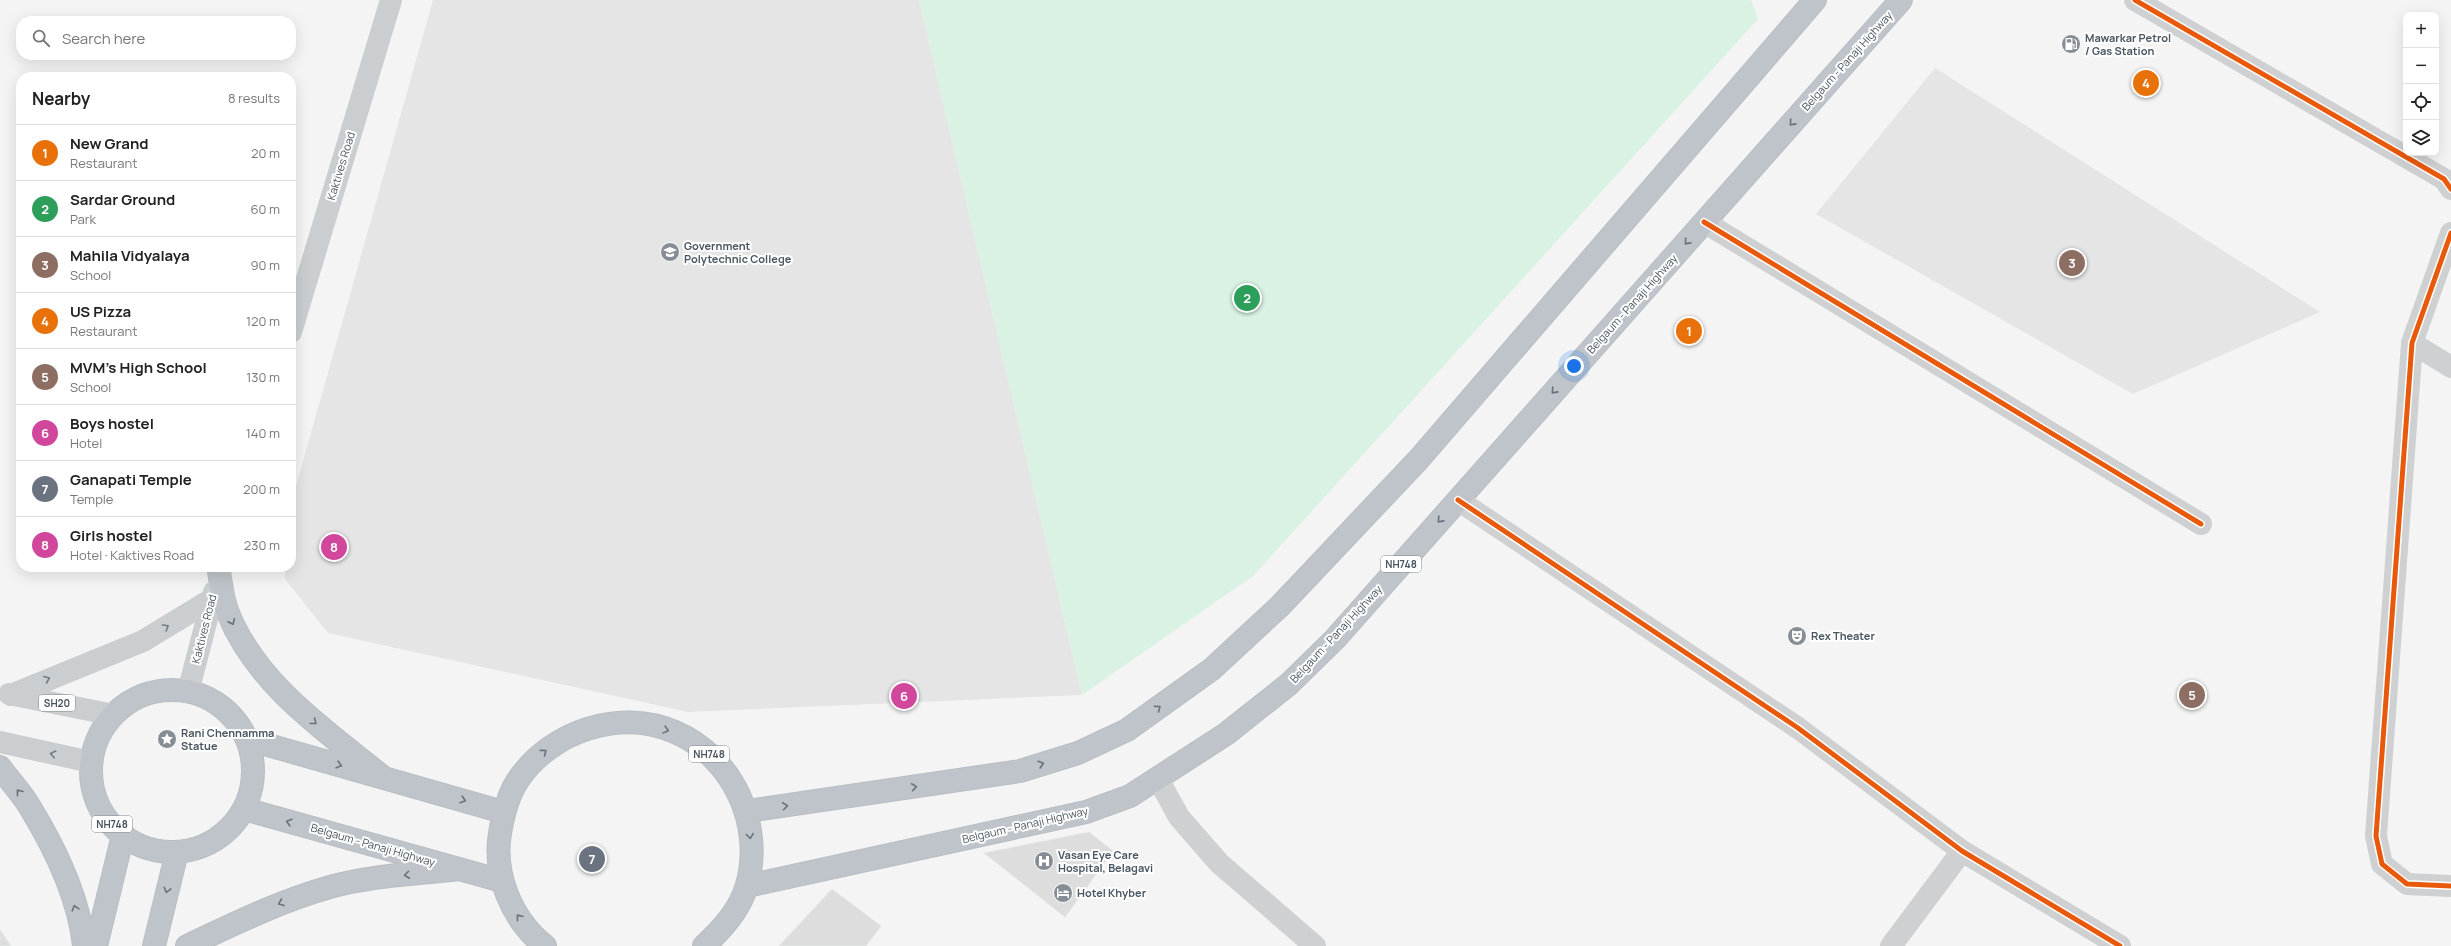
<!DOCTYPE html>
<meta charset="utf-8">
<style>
:root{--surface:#fff;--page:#f2f2f2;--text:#222;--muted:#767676;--line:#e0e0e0;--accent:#b45309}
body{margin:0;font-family:Manrope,sans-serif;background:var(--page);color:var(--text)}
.controls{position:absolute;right:12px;top:12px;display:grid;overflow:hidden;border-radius:8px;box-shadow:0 4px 16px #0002}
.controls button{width:36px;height:36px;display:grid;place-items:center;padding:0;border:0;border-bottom:1px solid var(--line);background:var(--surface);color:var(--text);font:20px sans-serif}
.you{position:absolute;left:1574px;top:366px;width:14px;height:14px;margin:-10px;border:3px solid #fff;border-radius:50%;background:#1a73e8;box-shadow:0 0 0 6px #1a73e833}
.badge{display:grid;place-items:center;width:26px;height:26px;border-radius:50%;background:var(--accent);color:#fff;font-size:13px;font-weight:700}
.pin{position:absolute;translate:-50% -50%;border:2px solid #fff;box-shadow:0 1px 4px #0006}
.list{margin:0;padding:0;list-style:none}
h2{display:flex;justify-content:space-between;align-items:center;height:52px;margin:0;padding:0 16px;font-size:17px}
h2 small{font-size:13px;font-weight:400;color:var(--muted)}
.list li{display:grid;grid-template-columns:26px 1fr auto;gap:12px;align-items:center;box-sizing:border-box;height:56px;padding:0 16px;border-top:1px solid var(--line)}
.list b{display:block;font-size:15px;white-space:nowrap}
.list p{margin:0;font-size:13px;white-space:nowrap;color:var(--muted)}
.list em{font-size:13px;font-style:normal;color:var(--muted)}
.icon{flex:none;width:22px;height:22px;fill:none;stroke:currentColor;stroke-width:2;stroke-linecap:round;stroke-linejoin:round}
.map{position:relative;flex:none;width:2451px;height:946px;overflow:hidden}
.search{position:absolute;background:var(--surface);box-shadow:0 4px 16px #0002;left:16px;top:16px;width:280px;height:44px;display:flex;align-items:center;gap:10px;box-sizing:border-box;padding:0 14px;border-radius:16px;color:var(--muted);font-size:15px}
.panel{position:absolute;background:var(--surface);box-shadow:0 4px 16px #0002;left:16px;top:72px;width:280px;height:500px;border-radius:16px}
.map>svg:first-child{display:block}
.education{fill:#e6e5e6}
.green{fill:#d9f2e3}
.building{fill:#ddddde;stroke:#e5e6e7}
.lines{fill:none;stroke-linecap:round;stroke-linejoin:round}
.highway-casing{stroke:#b9bec3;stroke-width:24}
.minor{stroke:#ced0d2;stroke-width:22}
.major{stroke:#caced1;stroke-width:22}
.highway{stroke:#bec4c9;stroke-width:22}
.cycleway-casing{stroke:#fff;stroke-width:8}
.cycleway{stroke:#e8590c;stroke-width:5}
.oneway{stroke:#67727b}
.oneway2{stroke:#707a83}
.labels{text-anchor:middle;stroke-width:4;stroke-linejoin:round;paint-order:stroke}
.shield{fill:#fff;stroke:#808990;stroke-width:1}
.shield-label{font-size:10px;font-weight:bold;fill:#4a5661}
.poi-label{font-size:11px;font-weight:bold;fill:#4a5661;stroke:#fff;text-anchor:start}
.street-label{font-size:11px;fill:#4a5661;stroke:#fff}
</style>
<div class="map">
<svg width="2451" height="946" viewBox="0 0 2451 946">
<rect width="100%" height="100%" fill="#f4f4f4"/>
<!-- education -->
<path class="education" d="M433 0H919L1082 695 688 712 328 633 285 579V567H291V504Z
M1935 68 2320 312 2133 394 1816 214Z"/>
<!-- green -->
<path class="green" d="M919 0H1751L1758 19 1253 576 1082 695Z"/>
<!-- building -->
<path class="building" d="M1089 832 1113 851 1065 917 984 853Z
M832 889 881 926 866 946H779Z
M0 930 11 946H0Z"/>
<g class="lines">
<defs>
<path id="highway" d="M219 571C221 585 223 601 228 613 257 685 326 731 384 778
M91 771a81 81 0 1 1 162 0a81 81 0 1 1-162 0Z
M247 739 503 812
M0 767C9 780 20 791 28 804 54 846 79 897 84 946
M244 809 502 881
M747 811 1020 771 1078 753 1127 730 1212 669 1280 606 1419 459 1815 0
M747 886 1086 812 1130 796 1226 734 1289 684 1335 639 1901 0
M96 946 123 835
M154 946 177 852
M187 946C234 924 280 901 330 887 372 875 417 874 460 869
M545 946C512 920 493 875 500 833 503 815 508 795 518 780 551 731 620 708 675 732 733 757 764 825 747 885 740 910 722 929 704 946"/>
</defs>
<!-- highway casing -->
<use href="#highway" class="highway-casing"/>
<!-- minor -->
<path class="minor" d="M2135 0 2444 179 2451 189
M1704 222 2201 524
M2451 233 2412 343 2376 836 2382 864 2407 884 2451 886
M2412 343 2451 367
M1458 500 1798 728 1962 851 2120 946
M1158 779 1179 817 1219 863 1315 946
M1891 946 1962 851"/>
<!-- major -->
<path class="major" d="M291 332 391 0
M188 692 214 592
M9 694 114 715
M11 695 143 641 212 599
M0 742 91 762"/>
<!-- highway -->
<use href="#highway" class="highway"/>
<defs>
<path id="cycleway" d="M2135 0 2444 179 2451 189
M1704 222 2201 524
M2451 233 2412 343 2376 836 2382 864 2407 884 2451 886
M1458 500 1798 728 1962 851 2120 946"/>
</defs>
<!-- cycleway casing -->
<use href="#cycleway" class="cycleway-casing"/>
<!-- cycleway -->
<use href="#cycleway" class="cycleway"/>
</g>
<!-- one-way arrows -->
<defs><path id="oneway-chevron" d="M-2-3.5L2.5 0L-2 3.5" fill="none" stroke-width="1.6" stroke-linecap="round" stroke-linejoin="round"/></defs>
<g class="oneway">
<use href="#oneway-chevron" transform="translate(1792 123) rotate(132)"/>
<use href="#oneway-chevron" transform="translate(1687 242) rotate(132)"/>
<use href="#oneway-chevron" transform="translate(1554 391) rotate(132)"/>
<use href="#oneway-chevron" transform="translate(1440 520) rotate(132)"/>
<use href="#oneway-chevron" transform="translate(232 622) rotate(65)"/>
<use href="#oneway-chevron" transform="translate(1158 708) rotate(-36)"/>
<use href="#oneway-chevron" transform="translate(314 722) rotate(38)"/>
<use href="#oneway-chevron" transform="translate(666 730) rotate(15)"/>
<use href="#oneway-chevron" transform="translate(544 752) rotate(-37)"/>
<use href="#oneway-chevron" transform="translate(1041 764) rotate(-17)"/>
<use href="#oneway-chevron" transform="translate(339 765) rotate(16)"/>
<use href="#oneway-chevron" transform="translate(914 787) rotate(-8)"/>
<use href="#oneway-chevron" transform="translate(19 792) rotate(-128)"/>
<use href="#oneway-chevron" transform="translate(463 800) rotate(16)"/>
<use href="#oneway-chevron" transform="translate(785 806) rotate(-8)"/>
<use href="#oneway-chevron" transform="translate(289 822) rotate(-164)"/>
<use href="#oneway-chevron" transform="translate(750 836) rotate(82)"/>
<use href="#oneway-chevron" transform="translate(407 875) rotate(173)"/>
<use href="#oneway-chevron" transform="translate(167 890) rotate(104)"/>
<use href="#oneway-chevron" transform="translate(281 903) rotate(157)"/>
<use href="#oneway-chevron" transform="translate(75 908) rotate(-106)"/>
<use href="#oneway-chevron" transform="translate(519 917) rotate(-128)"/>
</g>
<g class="oneway2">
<use href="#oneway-chevron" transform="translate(166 627) rotate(-31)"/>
<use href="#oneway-chevron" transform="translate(47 679) rotate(-22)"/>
<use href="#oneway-chevron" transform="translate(53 754) rotate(-168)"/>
</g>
<!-- icons -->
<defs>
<symbol id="fuel-disc" viewBox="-11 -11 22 22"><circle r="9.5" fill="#868d94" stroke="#fff"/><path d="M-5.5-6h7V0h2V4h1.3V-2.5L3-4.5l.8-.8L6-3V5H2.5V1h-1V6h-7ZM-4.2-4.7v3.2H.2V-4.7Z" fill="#fff"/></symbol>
<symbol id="school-disc" viewBox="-11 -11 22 22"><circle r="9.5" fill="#868d94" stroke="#fff"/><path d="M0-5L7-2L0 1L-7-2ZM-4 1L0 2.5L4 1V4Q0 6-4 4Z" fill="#fff"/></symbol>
<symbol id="theatre-disc" viewBox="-11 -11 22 22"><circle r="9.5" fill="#868d94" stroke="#fff"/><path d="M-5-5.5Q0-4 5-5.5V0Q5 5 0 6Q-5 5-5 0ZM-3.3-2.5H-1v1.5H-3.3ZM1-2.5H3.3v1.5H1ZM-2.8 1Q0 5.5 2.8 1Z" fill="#fff"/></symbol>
<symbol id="sight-disc" viewBox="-11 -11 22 22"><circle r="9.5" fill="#868d94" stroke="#fff"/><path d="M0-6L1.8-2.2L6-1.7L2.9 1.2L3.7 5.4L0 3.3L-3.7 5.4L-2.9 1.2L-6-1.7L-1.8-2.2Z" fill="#fff"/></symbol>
<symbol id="hospital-disc" viewBox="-11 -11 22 22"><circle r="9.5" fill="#868d94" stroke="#fff"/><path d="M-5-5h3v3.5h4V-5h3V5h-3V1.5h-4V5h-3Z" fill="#fff"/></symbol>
<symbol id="hotel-disc" viewBox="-11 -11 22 22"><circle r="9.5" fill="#868d94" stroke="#fff"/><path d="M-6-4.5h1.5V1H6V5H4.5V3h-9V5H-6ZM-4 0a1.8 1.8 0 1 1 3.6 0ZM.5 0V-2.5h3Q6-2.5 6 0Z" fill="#fff"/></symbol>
</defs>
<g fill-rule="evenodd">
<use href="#fuel-disc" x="2060" y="33" width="22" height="22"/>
<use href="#school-disc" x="659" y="241" width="22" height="22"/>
<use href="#theatre-disc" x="1786" y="625" width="22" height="22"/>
<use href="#sight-disc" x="156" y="728" width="22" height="22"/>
<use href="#hospital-disc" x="1033" y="850" width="22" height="22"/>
<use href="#hotel-disc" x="1052" y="882" width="22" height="22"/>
</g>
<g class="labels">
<!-- shield labels -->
<g class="shield">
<rect x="1381" y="556" width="40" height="16" rx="3"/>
<rect x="39" y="695" width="36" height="16" rx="3"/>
<rect x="689" y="746" width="40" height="16" rx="3"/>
<rect x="92" y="816" width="40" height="16" rx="3"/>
</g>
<g class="shield-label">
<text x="1401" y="568">NH748</text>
<text x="57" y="707">SH20</text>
<text x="709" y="758">NH748</text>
<text x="112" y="828">NH748</text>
</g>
<!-- poi labels -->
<g class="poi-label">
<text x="2085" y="42">Mawarkar Petrol<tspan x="2085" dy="13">/ Gas Station</tspan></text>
<text x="684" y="250">Government<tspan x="684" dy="13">Polytechnic College</tspan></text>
<text x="1811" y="640">Rex Theater</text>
<text x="181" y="737">Rani Chennamma<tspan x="181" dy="13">Statue</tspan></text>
<text x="1058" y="859">Vasan Eye Care<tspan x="1058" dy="13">Hospital, Belagavi</tspan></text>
<text x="1077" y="897">Hotel Khyber</text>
</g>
<!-- street labels -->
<g class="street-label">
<text transform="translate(1847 61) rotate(-48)" y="4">Belgaum - Panaji Highway</text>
<text transform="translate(341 166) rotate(-73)" y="4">Kaktives Road</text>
<text transform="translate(1632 304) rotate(-48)" y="4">Belgaum - Panaji Highway</text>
<text transform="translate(204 629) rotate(-76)" y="4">Kaktives Road</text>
<text transform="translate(1336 634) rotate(-47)" y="4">Belgaum - Panaji Highway</text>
<text transform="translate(1025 825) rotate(-13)" y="4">Belgaum - Panaji Highway</text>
<text transform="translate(373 845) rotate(16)" y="4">Belgaum - Panaji Highway</text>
</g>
</g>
</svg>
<div class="controls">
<button>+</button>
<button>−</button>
<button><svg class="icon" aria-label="locate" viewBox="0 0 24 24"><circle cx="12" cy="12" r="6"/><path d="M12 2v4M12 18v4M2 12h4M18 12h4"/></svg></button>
<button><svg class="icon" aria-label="layers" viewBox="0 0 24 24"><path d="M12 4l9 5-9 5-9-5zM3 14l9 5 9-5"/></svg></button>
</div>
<div class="you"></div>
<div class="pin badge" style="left:1689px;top:331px;background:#e8710a">1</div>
<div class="pin badge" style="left:1247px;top:298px;background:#2e9e5b">2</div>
<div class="pin badge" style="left:2072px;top:263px;background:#8d6e63">3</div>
<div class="pin badge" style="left:2146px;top:83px;background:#e8710a">4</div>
<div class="pin badge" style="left:2192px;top:695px;background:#8d6e63">5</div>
<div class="pin badge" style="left:904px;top:696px;background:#d1479c">6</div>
<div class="pin badge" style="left:592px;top:859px;background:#6b7280">7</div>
<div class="pin badge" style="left:334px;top:547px;background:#d1479c">8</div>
<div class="search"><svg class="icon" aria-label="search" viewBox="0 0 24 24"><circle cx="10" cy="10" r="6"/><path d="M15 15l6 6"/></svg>Search here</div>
<section class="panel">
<h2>Nearby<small>8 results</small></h2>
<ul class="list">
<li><span class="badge" style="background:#e8710a">1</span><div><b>New Grand</b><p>Restaurant</p></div><em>20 m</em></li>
<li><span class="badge" style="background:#2e9e5b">2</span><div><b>Sardar Ground</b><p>Park</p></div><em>60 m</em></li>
<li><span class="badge" style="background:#8d6e63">3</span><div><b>Mahila Vidyalaya</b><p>School</p></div><em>90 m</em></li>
<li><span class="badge" style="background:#e8710a">4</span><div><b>US Pizza</b><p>Restaurant</p></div><em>120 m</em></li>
<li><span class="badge" style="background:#8d6e63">5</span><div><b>MVM's High School</b><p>School</p></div><em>130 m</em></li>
<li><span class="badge" style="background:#d1479c">6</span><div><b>Boys hostel</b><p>Hotel</p></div><em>140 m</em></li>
<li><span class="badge" style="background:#6b7280">7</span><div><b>Ganapati Temple</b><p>Temple</p></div><em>200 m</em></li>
<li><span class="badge" style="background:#d1479c">8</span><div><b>Girls hostel</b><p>Hotel · Kaktives Road</p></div><em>230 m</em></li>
</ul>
</section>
</div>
